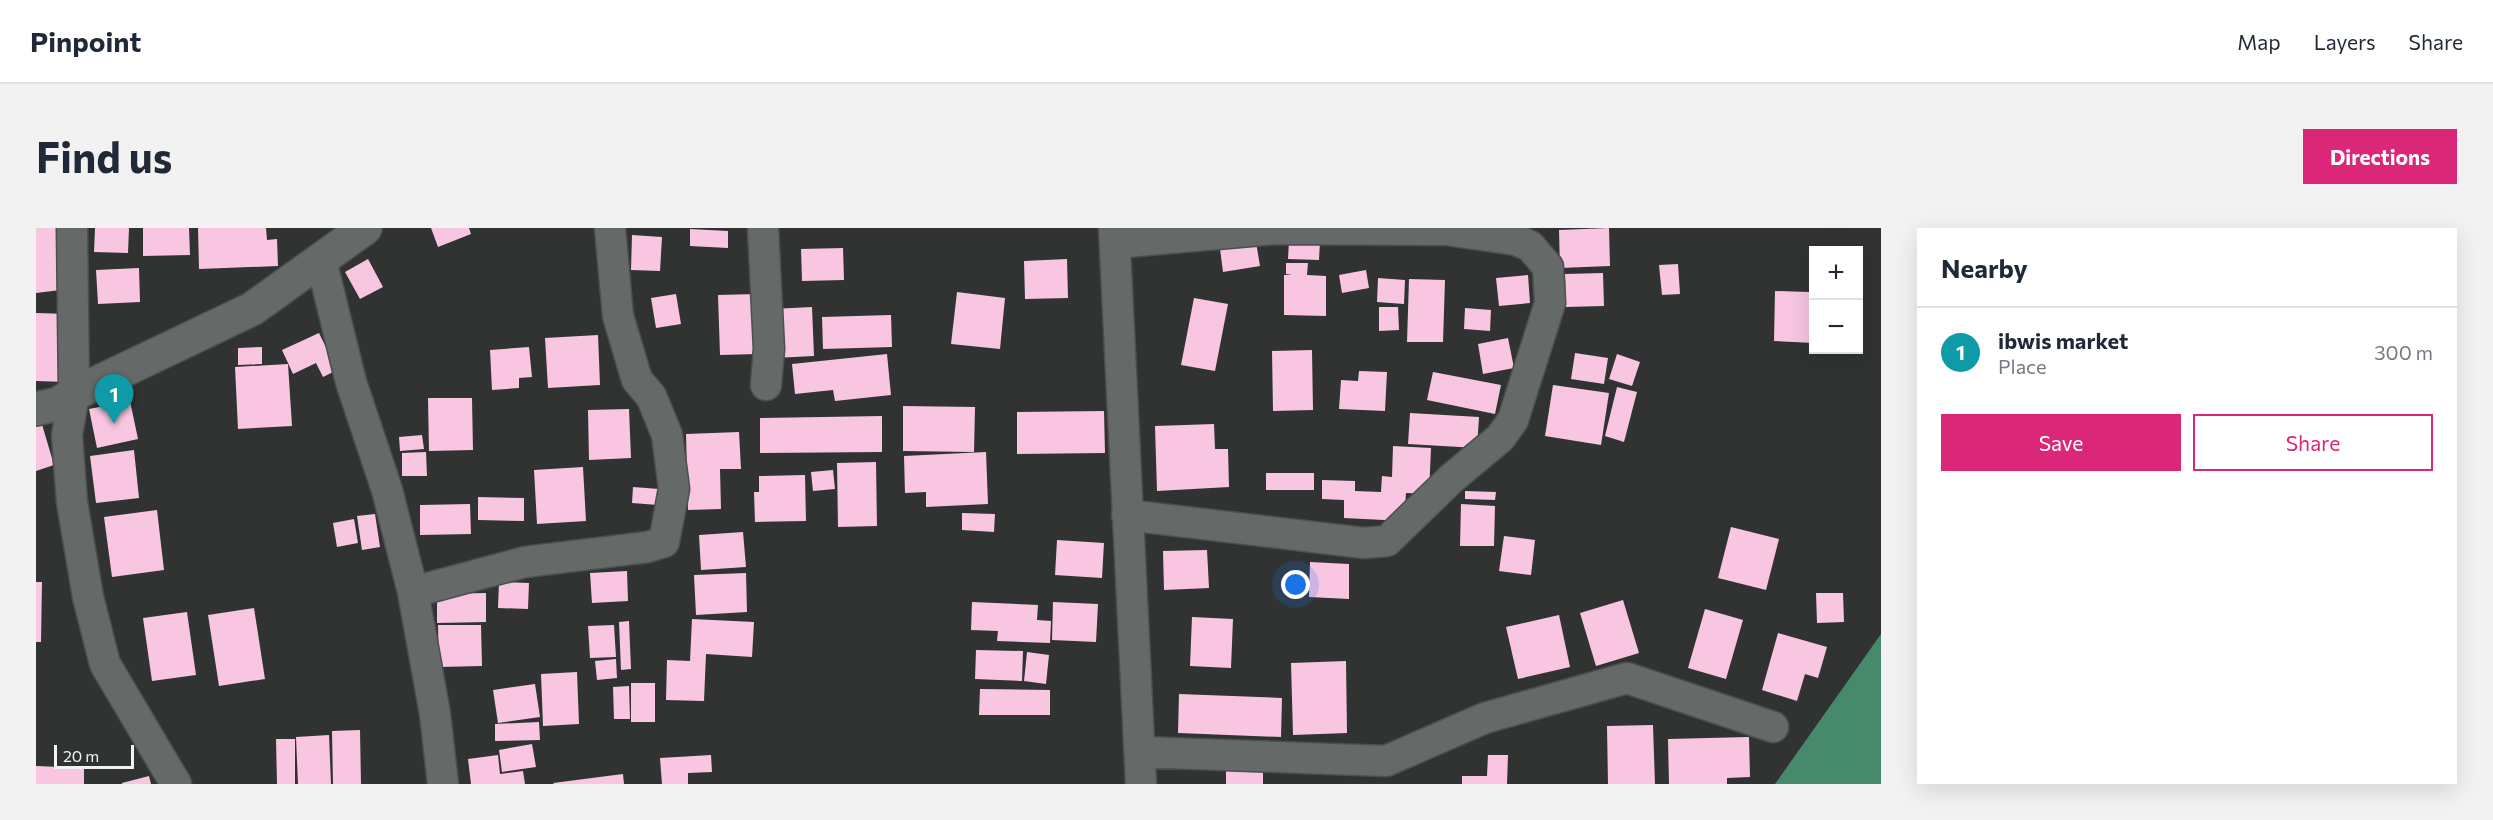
<!DOCTYPE html>
<meta charset="utf-8">
<style>
:root{--surface:#fff;--page:#f2f2f3;--text:#1f2937;--muted:#747a83;--line:#e0e1e3;--accent:#db2777}
body{margin:0;font-family:Commissioner,sans-serif;background:var(--page);color:var(--text)}
.controls{position:absolute;right:18px;top:18px;display:grid;overflow:hidden;border-radius:0px;box-shadow:0 6px 24px #0002}
.controls button{width:54px;height:54px;display:grid;place-items:center;padding:0;border:0;border-bottom:2px solid var(--line);background:var(--surface);color:var(--text);font:30px sans-serif}
.scale{position:absolute;left:18px;bottom:15px;width:80px;box-sizing:border-box;padding-left:6px;border:3px solid #f2f4f3;border-top:0;font-size:16px;line-height:21px;white-space:nowrap;color:#f2f4f3;-webkit-text-stroke:4px #303332;paint-order:stroke}
.you{position:absolute;left:1260px;top:357px;width:21px;height:21px;margin:-15px;border:4px solid #fff;border-radius:50%;background:#1a73e8;box-shadow:0 0 0 9px #1a73e833}
.badge{display:grid;place-items:center;width:39px;height:39px;border-radius:50%;background:var(--accent);color:#fff;font-size:20px;font-weight:700}
.pin{position:absolute;translate:-50% -50px;filter:drop-shadow(0 2px 3px #0008)}
.pin::after{content:'';position:absolute;top:32px;width:21px;height:18px;background:inherit;clip-path:polygon(0 0,100% 0,50% 100%)}
.list{margin:0;padding:0;list-style:none}
h2{display:flex;justify-content:space-between;align-items:center;height:78px;margin:0;padding:0 24px;font-size:26px}
h2 small{font-size:20px;font-weight:400;color:var(--muted)}
.list li{display:grid;grid-template-columns:39px 1fr auto;gap:18px;align-items:center;box-sizing:border-box;height:90px;padding:0 24px;border-top:2px solid var(--line)}
.list b{display:block;font-size:22px;white-space:nowrap}
.list p{margin:0;font-size:20px;white-space:nowrap;color:var(--muted)}
.list em{font-size:20px;font-style:normal;color:var(--muted)}
.actions{display:flex;gap:12px;padding:18px 24px}
.actions a{flex:1;padding:14px 0;border:2px solid var(--accent);border-radius:0px;text-align:center;font-size:21px;color:var(--accent)}
.actions .main{background:var(--accent);color:#fff}
.map{position:relative;flex:none;width:1845px;height:556px;overflow:hidden;border-radius:0px}
header{display:flex;align-items:center;gap:36px;box-sizing:border-box;height:84px;padding:0 30px;background:var(--surface);border-bottom:2px solid var(--line)}
header strong{font-size:28px}
nav{display:flex;gap:33px;margin-inline-start:auto;font-size:21px}
.intro{display:flex;align-items:center;justify-content:space-between;box-sizing:border-box;height:144px;padding:0 36px}
h1{margin:0;font-size:42px}
.button{padding:15px 27px;border-radius:0px;background:var(--accent);color:#fff;font-size:21px;font-weight:700}
main{display:flex;gap:36px;padding:0 36px}
aside{flex:1;background:var(--surface);border-radius:0px;box-shadow:0 6px 24px #0002}
.map>svg:first-child{display:block}
.water{fill:#47896b}
.building{fill:#f8c6e1}
.lines{fill:none;stroke-linecap:round;stroke-linejoin:round}
.street-casing{stroke:#4c4f4e;stroke-width:33}
.secondary-casing{stroke:#4c4f4e;stroke-width:36}
.street{stroke:#656967;stroke-width:30}
.secondary{stroke:#656967;stroke-width:33}
</style>
<header>
<strong>Pinpoint</strong>
<nav><a>Map</a><a>Layers</a><a>Share</a></nav>
</header>
<div class="intro"><h1>Find us</h1><a class="button">Directions</a></div>
<main>
<div class="map">
<svg width="1845" height="556" viewBox="0 0 1845 556">
<rect width="100%" height="100%" fill="#303332"/>
<!-- water -->
<path class="water" d="M1845 406V556H1739Z"/>
<!-- building -->
<path class="building" d="M0 0H25L33 61 0 65Z
M59 0H93L92 25 58 24Z
M107 0H153L154 27 107 28Z
M162 0H230L231 12 241 11 242 38 163 41Z
M395 0H433L435 6 402 19Z
M1573 0 1574 38 1524 40 1523 2Z
M654 1 692 3V20L654 18Z
M596 7 626 9 624 43 595 42Z
M1219 8 1224 38 1187 44 1183 13Z
M1253 12 1284 13 1283 32 1252 31Z
M807 20 808 52 766 53 765 21Z
M332 31 347 59 324 71 309 44Z
M1031 31 1032 70 989 71 988 33Z
M1250 35H1272L1271 47 1290 48V88L1248 87V47H1256L1250 46Z
M1642 36 1644 66 1626 67 1623 37Z
M103 40 104 74 62 76 60 42Z
M1330 42 1333 60 1306 65 1303 47Z
M1567 45 1568 78 1530 79 1529 46Z
M1492 47 1494 75 1463 78 1460 50Z
M1342 50 1369 52 1368 76 1341 74Z
M1373 51 1409 52 1407 114H1371Z
M1775 51H1778V115L1738 113 1739 63 1774 64Z
M921 64 969 70 964 121 915 116Z
M640 66 645 96 620 100 615 70Z
M720 66 722 126 684 127 682 67Z
M1158 70 1192 76 1179 143 1145 137Z
M776 79 778 128 738 130 736 81Z
M1343 79H1362L1363 102 1343 103Z
M1429 80 1455 82 1454 103 1428 101Z
M0 85 32 86 30 154 0 153Z
M855 87 856 119 787 121 786 89Z
M283 105 301 142 287 149 280 135 257 146 246 122Z
M562 107 564 157 512 160 509 110Z
M1472 110 1478 140 1447 146 1442 116Z
M226 119V136L202 137V120Z
M493 119 496 149 483 150V160L456 162 454 122Z
M1276 122 1277 182 1237 183 1236 123Z
M1539 125 1572 130 1568 156 1535 151Z
M851 126 855 167 799 173 797 162 759 166 756 136Z
M1581 126 1604 134 1596 158 1573 151Z
M252 136 256 198 202 201 199 139Z
M1323 143 1351 144 1349 183 1303 181 1305 152 1322 153Z
M1397 144 1465 157 1459 186 1391 172Z
M1517 157 1573 165 1565 217 1509 208Z
M1581 159 1601 164 1588 214 1569 208Z
M392 170H436L437 222 393 223Z
M94 173 102 211 61 220 53 181Z
M867 178 939 179 938 224 867 223Z
M593 181 595 230 553 232 552 182Z
M1068 183 1069 225 981 226V184Z
M1374 185 1443 189 1441 220 1372 216Z
M846 188V224L724 225V190Z
M5 193 18 237 0 243V195Z
M1178 196 1179 221H1192L1193 259 1121 263 1119 198Z
M703 204 705 241H684L685 281 652 282 650 206Z
M386 207 388 221 364 223 363 209Z
M1357 218 1395 220 1393 266 1370 265 1368 293 1308 290V272L1286 271V252L1319 253V263L1345 264 1346 248 1356 249Z
M98 222 103 270 60 275 54 228Z
M390 224 391 248H366V225Z
M950 224 952 276 890 279V264L869 265 868 228Z
M840 234 841 298 802 299 801 235Z
M547 239 550 293 501 296 498 242Z
M797 242 799 261 777 263 775 244Z
M1230 245H1278V262H1230Z
M769 247 770 293 719 294 718 264H723V248Z
M597 259 623 261 622 277 596 275Z
M1429 263 1460 264 1459 272 1429 271Z
M442 269 488 270V293L442 292Z
M434 276 435 306 384 307V277Z
M1425 276 1459 278 1458 318H1424Z
M121 282 128 342 76 349 68 289Z
M926 285 959 286 958 304 926 302Z
M339 286 344 319 326 322 321 288Z
M318 291 322 315 301 319 297 295Z
M1695 299 1743 311 1730 362 1682 350Z
M707 304 710 339 665 342 663 307Z
M1468 308 1499 312 1495 347 1463 343Z
M1021 312 1068 315 1066 350 1019 347Z
M1171 322 1173 360 1128 362 1127 323Z
M1274 334 1313 336V371L1273 369Z
M591 343 592 373 556 375 554 345Z
M710 345 711 384 660 387 658 347Z
M0 354H6L5 414H0Z
M463 354 493 355 492 381 462 380Z
M450 365V394L401 395V366Z
M1780 365H1807L1808 394 1781 395Z
M1587 372 1603 425 1560 438 1544 385Z
M936 374 1002 377 1001 392 1015 393 1014 415 961 413 962 403 935 402Z
M1017 374 1062 376 1060 414 1016 412Z
M218 380 229 451 183 458 172 387Z
M1669 381 1707 392 1690 451 1652 440Z
M151 384 160 447 116 453 107 390Z
M1523 387 1534 439 1482 451 1470 399Z
M1156 389 1197 391 1195 440 1154 438Z
M656 391 718 394 716 429 670 426 668 473 630 472 631 432 654 433Z
M593 393 595 441 585 442 583 394Z
M402 397H445L446 438 403 439Z
M578 397 580 429 554 430 552 398Z
M1742 405 1791 419 1782 450 1769 446 1761 473 1726 462Z
M940 422 987 423 986 453 939 451Z
M991 424 1013 427 1010 456 988 453Z
M580 431 581 450 561 452 559 433Z
M1310 433 1311 505 1257 507 1255 435Z
M541 444 543 496 507 498 505 446Z
M595 455H619V494H595Z
M499 456 504 489 462 495 457 462Z
M593 458 594 491H578L577 459Z
M944 461 1014 462V487H943Z
M1143 466 1246 470 1245 509 1142 505Z
M503 494 504 512 459 513V496Z
M1617 497 1619 556H1572L1571 498Z
M324 502 325 556H297L296 503Z
M293 507 295 556H262L260 509Z
M1713 509 1714 549 1691 550V556H1633L1632 511Z
M240 511H259V556H241Z
M496 516 500 539 466 544 463 522Z
M462 527 464 546 487 543 489 556H435L432 531Z
M675 527 676 544 652 545V556H626L624 530Z
M1452 527H1472L1471 556H1426V548H1451Z
M0 538 48 540V556H0Z
M1190 538H1227V556H1190Z
M587 546 588 556H518L517 555Z
M113 548 115 556H86V555Z"/>
<g class="lines">
<defs>
<path id="street" d="M36 0 38 166 31 207 36 274 52 369 69 436 140 556
M727 0 733 121 730 157
M1078 0 1105 556
M1079 15 1239 1 1410 2 1480 12 1494 18 1512 39 1514 75 1477 192 1464 210 1416 250 1351 313 1328 315 1091 287
M285 32 315 154 351 262 377 364 489 334 612 319 628 314 638 261 631 207 615 168 601 152 582 88 574 0
M377 364 399 486 407 556
M1105 524 1350 533 1449 490 1591 450 1737 499"/>
<path id="secondary" d="M0 181 22 176 38 166 216 81 329 0"/>
</defs>
<!-- street casing -->
<use href="#street" class="street-casing"/>
<!-- secondary casing -->
<use href="#secondary" class="secondary-casing"/>
<!-- street -->
<use href="#street" class="street"/>
<!-- secondary -->
<use href="#secondary" class="secondary"/>
</g>
</svg>
<div class="controls">
<button>+</button>
<button>−</button>
</div>
<div class="scale">20 m</div>
<div class="you"></div>
<div class="pin badge" style="left:78px;top:196px;background:#0f9aa8">1</div>
</div>
<aside>
<h2>Nearby<small></small></h2>
<ul class="list">
<li><span class="badge" style="background:#0f9aa8">1</span><div><b>ibwis market</b><p>Place</p></div><em>300 m</em></li>
</ul>
<div class="actions"><a class="main">Save</a><a>Share</a></div>
</aside>
</main>
